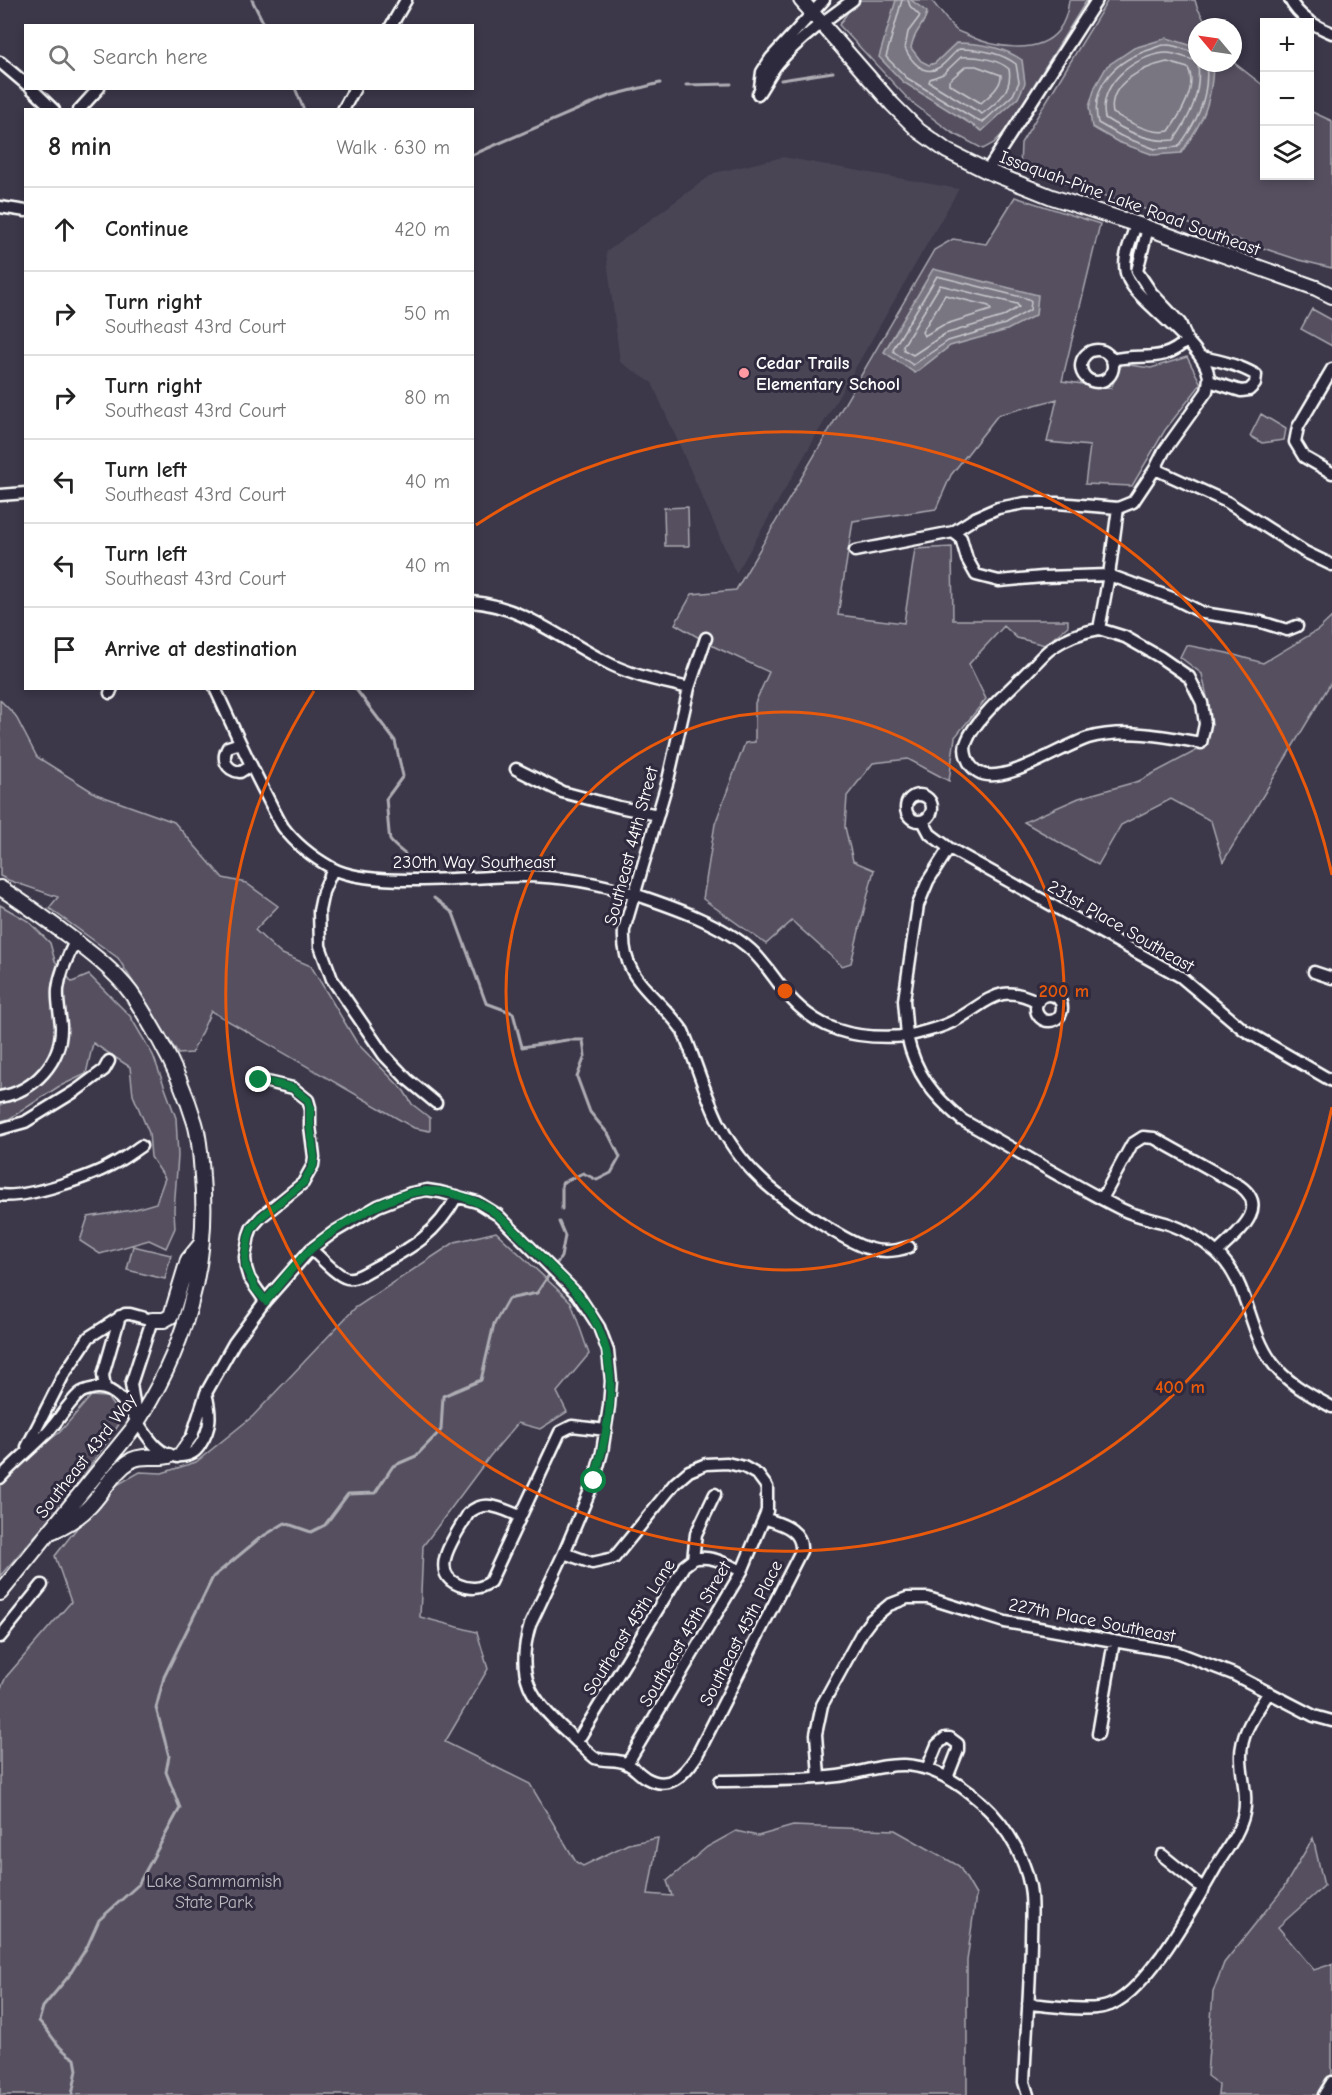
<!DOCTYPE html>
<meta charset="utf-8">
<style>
:root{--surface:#fff;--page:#f6f6f6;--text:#222;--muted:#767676;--line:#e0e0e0}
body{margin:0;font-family:"Comic Neue",sans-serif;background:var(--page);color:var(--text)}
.controls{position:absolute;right:18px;top:18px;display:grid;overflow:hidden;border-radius:0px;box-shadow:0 3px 9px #0003}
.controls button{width:54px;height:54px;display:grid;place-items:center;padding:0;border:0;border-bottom:2px solid var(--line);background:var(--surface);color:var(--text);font:30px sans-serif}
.compass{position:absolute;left:1188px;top:18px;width:54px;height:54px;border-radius:50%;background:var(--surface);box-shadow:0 3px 9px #0003;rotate:299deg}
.stop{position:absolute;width:18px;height:18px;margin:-14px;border:4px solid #0b8043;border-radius:50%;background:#fff}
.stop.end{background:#0b8043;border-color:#fff;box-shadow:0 2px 6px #0008}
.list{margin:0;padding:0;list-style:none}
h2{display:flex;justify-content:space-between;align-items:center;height:78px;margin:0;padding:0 24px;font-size:26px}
h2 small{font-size:20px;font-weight:400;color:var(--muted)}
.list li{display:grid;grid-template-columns:39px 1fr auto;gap:18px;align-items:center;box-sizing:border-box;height:84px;padding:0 24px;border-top:2px solid var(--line)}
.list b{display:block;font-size:22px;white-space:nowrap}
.list p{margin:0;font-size:20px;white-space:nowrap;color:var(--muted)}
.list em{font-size:20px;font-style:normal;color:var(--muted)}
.icon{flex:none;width:33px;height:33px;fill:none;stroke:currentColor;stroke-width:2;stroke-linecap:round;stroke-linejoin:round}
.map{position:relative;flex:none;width:1332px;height:2095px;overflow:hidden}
.search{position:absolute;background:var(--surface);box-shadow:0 3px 9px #0003;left:24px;top:24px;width:450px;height:66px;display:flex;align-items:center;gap:15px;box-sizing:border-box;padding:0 21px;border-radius:0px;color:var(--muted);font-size:22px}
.panel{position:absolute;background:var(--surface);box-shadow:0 3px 9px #0003;left:24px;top:108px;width:450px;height:582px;border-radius:0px}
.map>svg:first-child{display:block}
.built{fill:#494455}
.green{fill:#555060;stroke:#aaa8b0;stroke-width:1.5}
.water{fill:#797682;stroke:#afadb4;stroke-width:1.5}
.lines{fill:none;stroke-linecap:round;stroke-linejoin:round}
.shore{stroke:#c9c8cd;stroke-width:1.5}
.stream{stroke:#afadb4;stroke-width:3}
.minor-casing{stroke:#fff;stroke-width:15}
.major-casing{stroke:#fff;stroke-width:18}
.minor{stroke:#2f2a3d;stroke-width:10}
.major{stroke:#2f2a3d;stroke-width:14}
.route{stroke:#0b8043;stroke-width:8}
.ring{fill:none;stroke:#e8590c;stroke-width:3}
.poi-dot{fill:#ff9aa2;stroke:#2f2a3d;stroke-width:2}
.labels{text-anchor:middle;stroke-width:6;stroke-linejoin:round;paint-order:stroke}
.street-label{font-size:18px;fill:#fff;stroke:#2f2a3d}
.poi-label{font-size:18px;font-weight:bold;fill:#fff;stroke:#2f2a3d;text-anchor:start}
.park-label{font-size:18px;fill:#bbb9bf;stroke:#2f2a3d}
.centre{fill:#e8590c;stroke:#2f2a3d;stroke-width:3}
.ring-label{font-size:18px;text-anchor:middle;font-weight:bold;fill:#e8590c;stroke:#2f2a3d;stroke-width:6;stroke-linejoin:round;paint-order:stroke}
</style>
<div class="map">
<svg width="1332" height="2095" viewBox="0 0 1332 2095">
<rect width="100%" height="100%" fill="#3c3749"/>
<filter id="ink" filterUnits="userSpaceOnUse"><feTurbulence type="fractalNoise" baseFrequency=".0167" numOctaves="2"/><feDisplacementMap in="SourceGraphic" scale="12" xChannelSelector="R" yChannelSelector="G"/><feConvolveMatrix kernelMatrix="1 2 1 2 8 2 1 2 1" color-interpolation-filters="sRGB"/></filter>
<g filter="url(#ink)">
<!-- built -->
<path class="built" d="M783 157 959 189 736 574 652 383 620 362 606 252 714 173Z"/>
<!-- green -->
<path class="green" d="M860 0H931C939 9 946 20 955 29 958 32 963 33 967 35 992 47 1038 56 1058 31 1065 22 1068 10 1069 0H1087L1006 130 994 143 983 149 951 132 910 101 839 25 850 9Z
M1108 0H1195L1197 7 1208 27H1197V63L1233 62 1264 86V176H1310V111L1332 121V268L1299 260 1020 168 1021 143Z
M1015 197 1100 224 1062 381 1111 388 1122 364 1151 368 1187 357 1201 384 1165 430 1132 486 1085 484 1090 446 1047 442 1057 399 998 415 951 475 936 509 853 521 838 615 904 623 915 549 952 547 953 620H1068V626L1045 645 1017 638 1004 626 969 664 986 699 955 737 949 781 908 759 873 763 847 796 845 827 853 861 874 870 851 963 842 966 792 921 766 944 703 899 715 824 745 743 755 742V703L769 672 715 647 675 624 692 594 736 590 934 250 953 239 986 244Z
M1312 309 1332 320V346L1301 329Z
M1261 414 1286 429 1284 440 1262 443 1250 436Z
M688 507 689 546H665L664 508Z
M1332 617V681L1223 862 1211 821 1171 799 1121 825 1098 865 1024 822 1079 798 1139 781 1207 745 1210 725 1209 706 1202 674 1180 657 1186 645 1227 653 1263 663 1318 630Z
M0 700 15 715 37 757 96 794 174 822 223 878 246 883 278 906 255 930 280 953 311 966 357 1043 404 1091 412 1104 430 1118V1131L414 1128 211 1011 192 1053 178 1054 118 958 49 908 58 897 8 880 0 876Z
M0 905 28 921 50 943 55 961 72 982 89 975 130 1016 153 1055 176 1118 178 1156 174 1210 175 1228 166 1248 149 1240 100 1254 80 1241 88 1217 132 1210 156 1203 165 1178 151 1157 149 1133 133 1095 130 1067 93 1043 86 1074 58 1087 9 1119 0 1121Z
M496 1232 571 1302 589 1354 557 1392 567 1412 540 1429 518 1423 490 1456 423 1546 420 1617 477 1632 488 1669 445 1742 530 1784 576 1862 583 1866 628 1844 658 1838 648 1894 672 1896 667 1881 707 1847 736 1831 758 1836 793 1826 895 1830 959 1866 976 1895 967 1961V2095H0V1690L6 1677 71 1602 55 1556 106 1491 140 1472 162 1473 196 1462 253 1416 355 1308 455 1242Z
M133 1246 171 1255 165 1279 127 1270Z
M91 1396 107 1397 121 1417 120 1423 69 1497 0 1576V1478L60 1432Z
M1313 1838 1324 1886 1278 1927 1314 1970 1332 1964V2095H1218L1219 2085 1207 2076 1213 1992 1224 1963 1283 1889Z"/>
<!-- water -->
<path class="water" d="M896 0H911L927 12C924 27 914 30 911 48L921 61 929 65 935 63 956 43C979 43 1002 46 1022 60L1025 83 1018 98 982 131 903 82 879 57Z
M1167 38 1196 47 1197 63H1210L1213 67C1211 106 1203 121 1181 153L1154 155 1118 142 1092 127 1089 107 1095 87 1107 66 1134 48Z
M933 269 1038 295 1036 315 1007 330 950 346 915 373 884 352Z"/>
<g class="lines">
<!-- shore -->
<path class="shore" d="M902 0 886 57 907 78 980 122H983L1013 95 1019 82 1016 64C1000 52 979 49 959 49 952 54 946 64 938 68 924 77 910 60 905 48L908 32 920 16 910 6 908 0
M1197 53C1187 52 1176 44 1166 45 1161 45 1156 47 1152 49 1118 59 1089 84 1098 123L1121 136 1155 149 1178 147C1197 123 1210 94 1206 63
M961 57C976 56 998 59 1009 69 1013 90 998 102 982 114L929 82 930 79 943 74Z
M1197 61C1187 59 1175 52 1165 53 1134 56 1098 84 1105 118 1125 131 1150 143 1174 140 1191 116 1201 93 1198 63
M1167 62 1188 68C1198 87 1180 115 1169 131 1151 135 1129 122 1113 113 1107 83 1144 67 1167 62Z
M966 66H976L1001 75C1002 86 989 96 981 103L949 84V81Z
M937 276 1029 299 1031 301 1030 310 1005 324 948 341 913 365 894 352 893 349Z
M940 285 1017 304 1019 307 1002 317 945 334 913 355 904 350 903 346Z
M945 295 989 306 991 310 943 325 924 336 922 332Z"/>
<!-- stream -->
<path class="stream" d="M252 0 265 26
M781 80 833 72
M686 85 731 84
M295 88 304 110
M472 155 609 96 660 83
M355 688 395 741 403 776 386 799C387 806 389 838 390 840 393 845 400 850 405 854
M434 898 453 913 486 1003 513 1013 522 1047 567 1040H583L585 1056 577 1077 590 1112 609 1135 620 1157 611 1173 597 1180 583 1173 562 1183V1209
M72 2095 77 2070 75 2059C55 2047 54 2036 39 2021L43 2007 68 1977 87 1947 99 1920 138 1885 180 1808 166 1772 169 1756 156 1708 164 1677 213 1577 260 1538 285 1523 311 1532 325 1525 348 1494 375 1493 393 1466 416 1456 441 1430 443 1396 481 1380 494 1324 508 1299 537 1293 561 1257 565 1236 559 1222"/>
<defs>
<path id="minor" d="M1290 0C1299 17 1315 26 1332 33
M391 26 406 0
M0 62 26 84
M760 87 762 72 771 58 824 0
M31 88 54 110
M758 94C765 84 771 71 779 62 799 39 828 18 853 0
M79 110 99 88
M343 110 355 88
M987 171 1097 0
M0 207 26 211
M1148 228 1137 271 1151 292 1180 323 1186 337
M1081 366a16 16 0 1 1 32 0a16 16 0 1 1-32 0Z
M1201 357C1221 361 1239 365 1256 375L1255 384 1249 390 1241 391 1209 381
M1112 360C1143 352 1161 365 1187 340
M1332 369 1298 427 1295 442 1304 457 1332 473
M1155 469 1227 502 1305 552 1332 565
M0 495 26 493
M953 532 961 538 967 559 976 575 999 581 1043 577 1109 575 1118 508
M855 551 953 532 975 518 998 508 1025 503H1057L1118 508 1133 502 1155 469 1164 451 1207 391C1208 385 1210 378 1208 373 1204 351 1161 316 1145 300 1137 292 1129 284 1126 273 1122 257 1132 239 1136 224
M472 602C523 606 562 640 606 662 632 676 661 681 689 688
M1099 629 1125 637 1160 657 1189 677 1202 703 1205 724 1201 743C1165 736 1124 728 1088 738 1062 746 1002 787 978 772 968 766 962 751 967 741 975 719 1013 687 1030 669 1037 662 1044 653 1053 647 1067 637 1082 632 1099 629L1109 575 1175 599 1203 613 1261 622 1287 630 1297 626
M706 638 689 688 668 780 624 930C621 982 657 993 683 1031 696 1062 705 1095 720 1125 745 1174 783 1200 828 1228 856 1245 877 1258 909 1247
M215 688C230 721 245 754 262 787 269 800 275 814 283 827 295 843 314 858 332 868 370 889 474 876 521 876 559 876 600 883 637 895 673 907 722 924 751 950 763 961 772 975 782 988 816 1032 855 1040 907 1036 916 1075 933 1095 962 1120 1015 1149 1067 1182 1121 1209 1137 1217 1153 1219 1169 1224 1186 1230 1202 1240 1216 1252 1249 1282 1247 1327 1271 1361 1285 1382 1310 1395 1332 1407
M110 693 112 688
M240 743 228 747C221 759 226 770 240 772L251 765
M516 769 562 792 619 807 658 815
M906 808a13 13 0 1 1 26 0a13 13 0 1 1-26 0Z
M923 821 930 834 949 848 1181 977 1244 1030 1332 1081
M949 848 928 881 918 905 904 1000 907 1036C922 1032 938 1029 952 1022 986 1005 998 980 1038 1002
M333 869 323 892 319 911 320 946 332 979 384 1055 407 1079 436 1103
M1314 972 1332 978
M1036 1008a13 13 0 1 1 26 0a13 13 0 1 1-26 0Z
M259 1080 293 1088 308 1100 310 1107V1126L314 1157 313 1165 303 1183 261 1217 252 1227 249 1235 245 1257 246 1268 249 1278 265 1301
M0 1097C34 1091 62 1062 61 1026 60 1013 57 1002 58 989 60 972 68 957 75 941
M0 1129 25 1122 77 1090 104 1070 109 1061
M0 1195C25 1199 91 1177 113 1164 123 1159 132 1152 141 1146
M1102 1199 1132 1144 1143 1137 1154 1138 1240 1186C1272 1209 1234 1235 1217 1253
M311 1249C319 1256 337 1276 347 1278 356 1280 366 1272 374 1268 411 1248 436 1235 457 1196
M105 1388 103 1375 120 1316
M27 1447 63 1376 89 1337 125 1314H130L152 1320 131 1384 136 1416
M177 1457 192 1436 206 1393 234 1343 265 1301 311 1249 334 1232 378 1206 411 1193 427 1190 440 1192 477 1202 498 1215 578 1295 599 1327 608 1351 611 1381 609 1406 602 1452 594 1481 564 1553 530 1625C515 1675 530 1699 567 1732 576 1741 585 1750 595 1758 605 1762 618 1758 627 1764 634 1767 639 1774 646 1778 669 1791 684 1775 696 1757L801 1551C803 1529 781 1524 764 1518
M0 1478C15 1462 32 1448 47 1433 58 1421 67 1405 79 1394 83 1390 91 1389 96 1388 134 1385 142 1461 181 1456 190 1455 195 1453 200 1445 212 1427 211 1413 206 1393
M520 1516C502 1509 484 1498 468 1514 457 1534 426 1572 459 1585 471 1590 480 1589 490 1582L560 1432 572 1426 606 1430
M564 1553 592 1563 614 1558 675 1483 689 1471 706 1464 727 1463 744 1467 758 1475 767 1487V1511L742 1571 627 1764
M693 1559C710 1554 726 1564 742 1571
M0 1637 42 1585
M1098 1734 1114 1641
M577 1742 684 1566 693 1559 696 1534 715 1494
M927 1769 937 1745 945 1738H950L958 1744V1750L947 1778
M819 1777 816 1734 822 1705 862 1632 871 1620 889 1605 907 1598H928L1005 1622 1176 1652 1233 1674 1314 1716 1332 1721
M720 1781C759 1780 799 1781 838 1776 861 1773 881 1764 905 1765 929 1766 952 1779 970 1793 1000 1816 1023 1850 1030 1887 1033 1904 1031 1923 1031 1941 1030 1988 1026 2035 1024 2082L1028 2095
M1162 1855 1204 1889
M1028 2004C1048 2005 1092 2013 1110 2005 1130 1997 1149 1972 1162 1955 1182 1927 1200 1895 1217 1865 1227 1849 1240 1832 1244 1813 1248 1794 1241 1777 1241 1758 1240 1733 1256 1713 1269 1692
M1324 2095 1332 2082"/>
<path id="major" d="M801 0 892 104 919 131 947 151 987 171 1052 197 1148 228 1316 288 1332 296
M0 888C22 901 43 917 63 932 87 950 113 969 131 993 141 1007 150 1024 159 1039 174 1066 186 1093 195 1123 200 1140 201 1159 202 1177 210 1268 183 1354 132 1430L0 1593
M152 1320H164L171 1316 188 1260 201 1244
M53 1531C66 1525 78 1518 88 1508 103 1493 113 1471 132 1460 143 1454 157 1459 169 1456"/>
</defs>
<!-- minor casing -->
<use href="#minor" class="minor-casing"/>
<!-- major casing -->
<use href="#major" class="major-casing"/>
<!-- minor -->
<use href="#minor" class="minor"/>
<!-- major -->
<use href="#major" class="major"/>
</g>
</g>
<g class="lines" filter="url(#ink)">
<!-- route -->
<path class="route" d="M259 1080 293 1088 308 1100 310 1107V1126L314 1157 313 1166 303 1183 261 1217 252 1227 249 1235 245 1257 246 1268 255 1288 266 1301C280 1284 294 1264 311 1249 335 1227 397 1189 429 1191 450 1191 472 1199 490 1209 511 1225 528 1245 547 1263 558 1274 570 1284 579 1296 625 1354 612 1416 594 1481"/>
</g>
<!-- distance rings -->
<g class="ring">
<circle cx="785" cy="991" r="279"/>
<path d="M1332 1107A559 559 0 1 1 314 691M476 525A559 559 0 0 1 1332 875"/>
</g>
<!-- markers -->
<circle class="poi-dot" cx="744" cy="373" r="6"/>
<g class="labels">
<!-- street labels -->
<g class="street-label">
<text transform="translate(1130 203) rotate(20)" y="6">Issaquah-Pine Lake Road Southeast</text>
<text transform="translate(631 846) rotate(-75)" y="6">Southeast 44th Street</text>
<text x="474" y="868">230th Way Southeast</text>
<text transform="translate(1121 926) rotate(30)" y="6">231st Place Southeast</text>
<text transform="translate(86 1456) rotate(-52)" y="6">Southeast 43rd Way</text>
<text transform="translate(1092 1620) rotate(11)" y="6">227th Place Southeast</text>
<text transform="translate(629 1627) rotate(-58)" y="6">Southeast 45th Lane</text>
<text transform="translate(741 1633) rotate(-63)" y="6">Southeast 45th Place</text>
<text transform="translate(685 1634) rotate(-60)" y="6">Southeast 45th Street</text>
</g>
<!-- poi labels -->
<g class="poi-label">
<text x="756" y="369">Cedar Trails<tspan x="756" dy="21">Elementary School</tspan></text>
</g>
<!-- park labels -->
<g class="park-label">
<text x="214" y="1887">Lake Sammamish<tspan x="214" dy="21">State Park</tspan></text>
</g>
</g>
<circle cx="785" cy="991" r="9" class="centre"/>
<g class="ring-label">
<text x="1064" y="997">200 m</text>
<text x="1180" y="1393">400 m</text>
</g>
</svg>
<div class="controls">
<button>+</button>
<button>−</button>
<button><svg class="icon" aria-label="layers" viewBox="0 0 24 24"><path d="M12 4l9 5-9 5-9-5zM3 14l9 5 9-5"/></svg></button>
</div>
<svg class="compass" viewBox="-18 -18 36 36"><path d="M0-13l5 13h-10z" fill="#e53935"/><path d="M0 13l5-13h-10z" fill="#767676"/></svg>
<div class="stop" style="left:594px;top:1481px"></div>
<div class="stop end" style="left:259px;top:1080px"></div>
<div class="search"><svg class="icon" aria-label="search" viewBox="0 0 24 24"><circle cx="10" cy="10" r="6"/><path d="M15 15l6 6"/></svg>Search here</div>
<section class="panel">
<h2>8 min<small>Walk · 630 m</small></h2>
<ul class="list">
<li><svg class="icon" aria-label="ahead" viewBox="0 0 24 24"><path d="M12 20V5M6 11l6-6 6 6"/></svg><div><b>Continue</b></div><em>420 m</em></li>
<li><svg class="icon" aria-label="right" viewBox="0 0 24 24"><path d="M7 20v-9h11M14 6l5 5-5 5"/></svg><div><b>Turn right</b><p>Southeast 43rd Court</p></div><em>50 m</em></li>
<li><svg class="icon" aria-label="right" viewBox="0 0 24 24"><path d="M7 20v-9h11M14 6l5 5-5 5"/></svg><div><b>Turn right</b><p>Southeast 43rd Court</p></div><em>80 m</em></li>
<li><svg class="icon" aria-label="left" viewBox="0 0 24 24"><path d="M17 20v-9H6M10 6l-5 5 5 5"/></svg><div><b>Turn left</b><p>Southeast 43rd Court</p></div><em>40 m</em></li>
<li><svg class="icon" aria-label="left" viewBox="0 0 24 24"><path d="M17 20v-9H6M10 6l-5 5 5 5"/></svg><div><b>Turn left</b><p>Southeast 43rd Court</p></div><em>40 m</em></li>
<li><svg class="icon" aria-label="arrive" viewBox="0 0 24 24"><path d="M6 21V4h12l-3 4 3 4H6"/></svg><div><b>Arrive at destination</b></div></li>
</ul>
</section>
</div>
